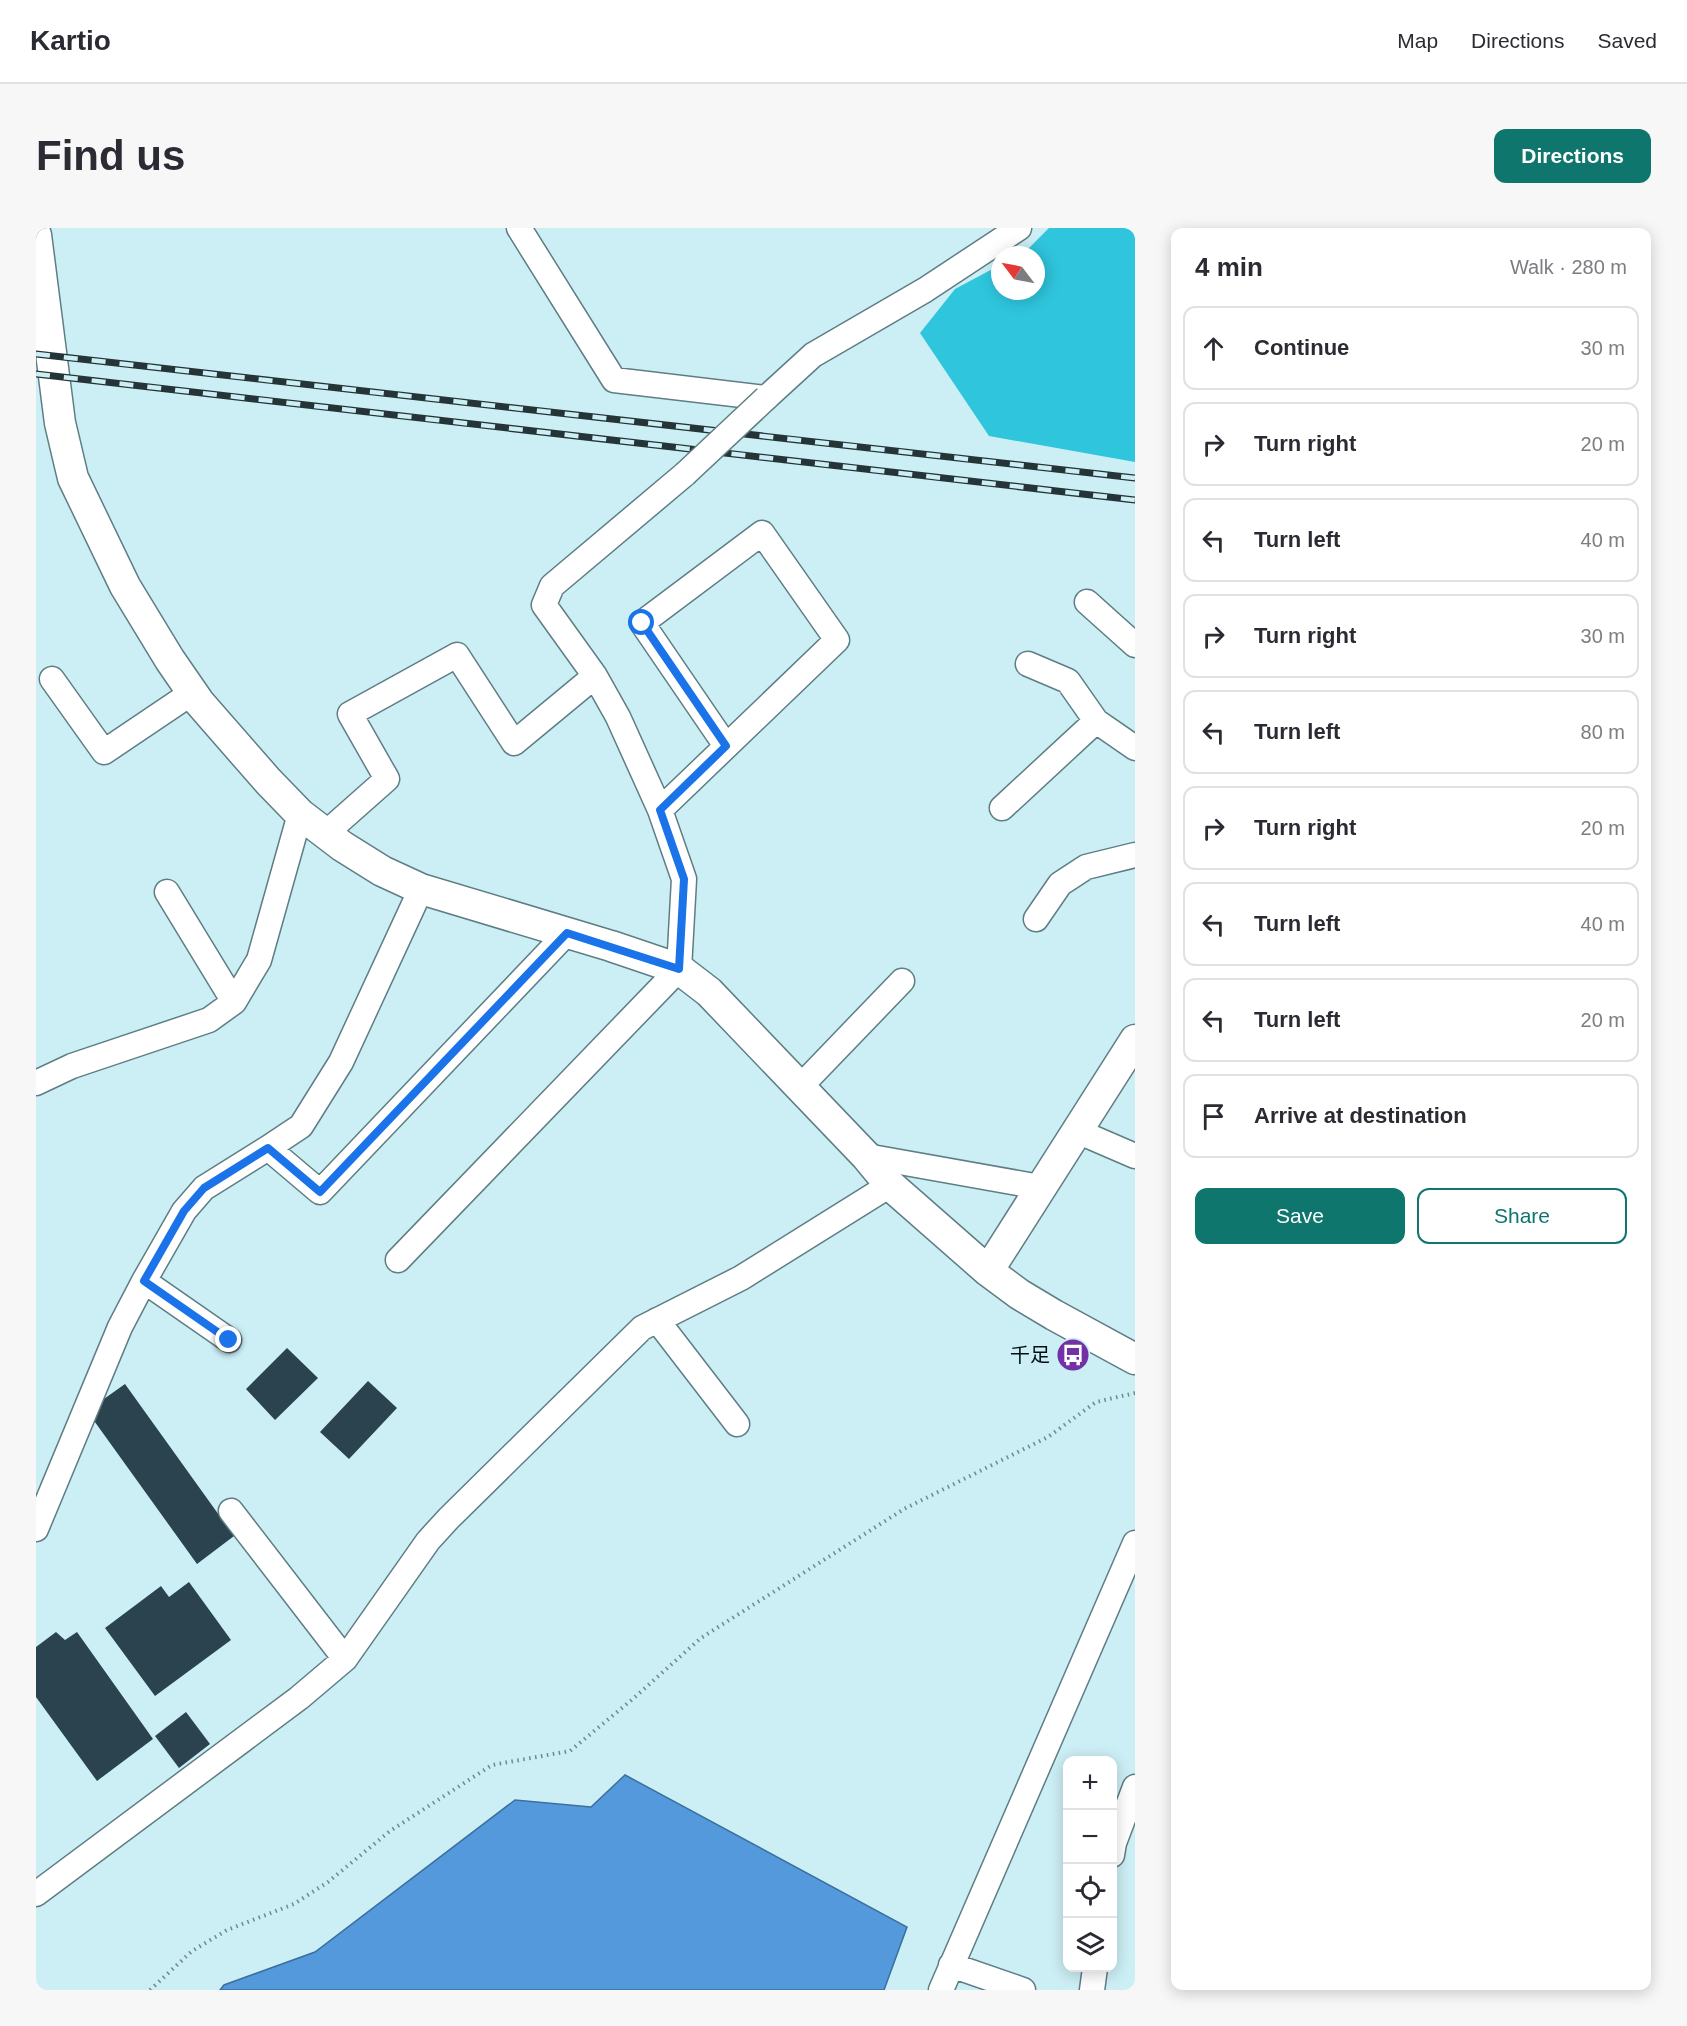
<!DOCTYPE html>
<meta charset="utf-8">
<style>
:root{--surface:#fff;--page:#f7f7f7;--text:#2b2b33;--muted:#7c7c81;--line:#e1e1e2;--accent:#0f766e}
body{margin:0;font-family:Arial,"Noto Sans JP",sans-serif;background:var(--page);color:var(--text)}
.controls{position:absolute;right:18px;bottom:18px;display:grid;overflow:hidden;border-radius:12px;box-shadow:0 3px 15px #0003}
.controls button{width:54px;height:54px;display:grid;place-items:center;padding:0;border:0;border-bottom:2px solid var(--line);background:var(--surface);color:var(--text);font:30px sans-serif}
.compass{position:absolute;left:955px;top:18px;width:54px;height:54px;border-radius:50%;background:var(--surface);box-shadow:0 3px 15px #0003;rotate:302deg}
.stop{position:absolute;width:18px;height:18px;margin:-14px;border:4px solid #1a73e8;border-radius:50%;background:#fff}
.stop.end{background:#1a73e8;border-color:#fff;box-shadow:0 2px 6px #0008}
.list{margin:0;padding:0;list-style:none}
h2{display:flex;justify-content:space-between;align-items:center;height:78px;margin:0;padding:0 24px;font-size:26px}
h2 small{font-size:20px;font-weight:400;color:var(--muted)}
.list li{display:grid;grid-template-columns:39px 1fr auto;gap:18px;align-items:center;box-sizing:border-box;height:84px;margin:0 12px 12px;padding:0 12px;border:2px solid var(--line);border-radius:12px}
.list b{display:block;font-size:22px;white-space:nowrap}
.list em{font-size:20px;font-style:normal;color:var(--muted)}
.actions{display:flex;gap:12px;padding:18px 24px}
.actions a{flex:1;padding:14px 0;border:2px solid var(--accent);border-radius:12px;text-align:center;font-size:21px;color:var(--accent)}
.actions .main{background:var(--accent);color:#fff}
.icon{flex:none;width:33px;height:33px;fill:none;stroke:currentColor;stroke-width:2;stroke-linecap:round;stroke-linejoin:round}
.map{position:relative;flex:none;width:1099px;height:1762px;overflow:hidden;border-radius:12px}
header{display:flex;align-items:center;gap:36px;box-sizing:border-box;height:84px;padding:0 30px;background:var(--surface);border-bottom:2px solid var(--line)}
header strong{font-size:28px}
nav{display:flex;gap:33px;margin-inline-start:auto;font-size:21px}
.intro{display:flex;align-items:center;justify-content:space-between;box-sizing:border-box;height:144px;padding:0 36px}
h1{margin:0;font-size:42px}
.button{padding:15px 27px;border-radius:12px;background:var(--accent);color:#fff;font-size:21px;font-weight:700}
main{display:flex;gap:36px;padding:0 36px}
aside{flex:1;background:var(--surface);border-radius:12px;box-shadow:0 3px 15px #0003}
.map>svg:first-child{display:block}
.forest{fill:#2fc5dd}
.water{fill:#5399dc;stroke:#3b6f9f;stroke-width:1.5}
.building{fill:#2a434f}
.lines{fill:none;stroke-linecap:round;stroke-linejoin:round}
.minor-casing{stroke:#5e7d84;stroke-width:27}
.tertiary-casing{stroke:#5e7d84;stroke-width:33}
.path{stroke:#71898e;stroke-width:4;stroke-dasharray:1.5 4.5;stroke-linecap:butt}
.minor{stroke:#fff;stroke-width:24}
.tertiary{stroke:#fff;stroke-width:30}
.rail-casing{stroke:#253437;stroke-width:7}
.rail{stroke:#cceef5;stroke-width:4.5;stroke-dasharray:14;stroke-linecap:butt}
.minor-bridge-casing{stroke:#5e7d84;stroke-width:27;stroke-linecap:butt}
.minor-bridge{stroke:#fff;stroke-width:24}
.route{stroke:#1a73e8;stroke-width:8}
.labels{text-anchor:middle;stroke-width:6;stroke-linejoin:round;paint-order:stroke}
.poi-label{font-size:20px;fill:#030e10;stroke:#cceef5;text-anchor:end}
</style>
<header>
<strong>Kartio</strong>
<nav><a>Map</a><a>Directions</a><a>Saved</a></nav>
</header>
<div class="intro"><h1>Find us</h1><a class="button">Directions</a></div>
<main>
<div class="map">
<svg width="1099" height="1762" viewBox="0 0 1099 1762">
<rect width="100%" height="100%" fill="#cceef5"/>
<!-- forest -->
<path class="forest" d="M1013 0H1099V234L953 208 884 105 919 61 964 37V63H1000V27H982L991 22Z"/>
<!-- water -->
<path class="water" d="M589 1547 871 1699 848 1762H184L188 1757 279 1724 479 1572 555 1579Z"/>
<!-- building -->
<path class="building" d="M251 1120 282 1150 239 1192 210 1161Z
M332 1153 361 1180 313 1231 284 1204Z
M89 1156 198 1308 161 1336 51 1183Z
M153 1354 195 1412 119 1468 69 1400 125 1358 133 1369Z
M20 1404 29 1412 41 1404 117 1511 61 1553 0 1469V1419Z
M150 1484 174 1516 143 1540 119 1508Z"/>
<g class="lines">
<defs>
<path id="minor" d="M483 0 578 152 730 170 777 127 889 62 983 0
M1051 374 1099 417
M992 436 1032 453 1060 493
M16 451 68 524 157 464
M966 580 1060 493 1099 520
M624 582 801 412 726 305 606 395 690 518
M290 605 351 551 314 486 421 427 478 515 559 448
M131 664 198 774
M1000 691 1024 656 1050 639 1099 627
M0 855 36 838 173 792 198 774 223 732 264 586
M764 859 866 753
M1041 903 1099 928
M232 920 284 964 531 705
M830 928 1004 959
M362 1032 643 741 648 651 624 582 582 489 559 448 508 377 516 358 649 246
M108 1053 193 1112
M621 1092 701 1196
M195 1283 309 1431
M0 1301 84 1099 108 1053 148 983 168 960 232 920 265 898 305 834 385 661
M1076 1627 1078 1615 1099 1559
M0 1666 263 1470 309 1431 392 1313 413 1290 606 1100 705 1050 854 957
M915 1737 987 1762
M905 1762 1099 1315
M1056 1762 1059 1740"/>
<path id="tertiary" d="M0 7 24 195 37 250 89 358 134 432 163 474 232 553 264 586 306 618 346 643 385 661 575 718 643 741 673 764 830 928 854 957 952 1043 983 1066 1018 1087 1099 1131
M952 1043 1099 812"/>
</defs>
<!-- minor casing -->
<use href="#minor" class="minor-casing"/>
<!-- tertiary casing -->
<use href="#tertiary" class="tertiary-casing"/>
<!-- path -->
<path class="path" d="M114 1762 156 1723 191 1702 258 1676 292 1654 354 1603 456 1537 534 1523 598 1470 665 1410 868 1281 1012 1209 1060 1174 1099 1165"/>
<!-- minor -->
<use href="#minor" class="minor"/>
<!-- tertiary -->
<use href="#tertiary" class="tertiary"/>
<defs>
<path id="rail" d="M0 126 1099 250
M0 146 1099 272"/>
</defs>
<!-- rail casing -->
<use href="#rail" class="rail-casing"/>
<!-- rail -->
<use href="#rail" class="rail"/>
<defs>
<path id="minor-bridge" d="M649 246 730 170"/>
</defs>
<!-- minor-bridge casing -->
<use href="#minor-bridge" class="minor-bridge-casing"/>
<!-- minor-bridge -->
<use href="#minor-bridge" class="minor-bridge"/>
</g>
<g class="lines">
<!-- route -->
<path class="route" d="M193 1112 108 1053 148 983 168 960 232 920 284 964 531 705 643 741 648 651 624 582 690 518 606 395"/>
</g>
<!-- icons -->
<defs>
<symbol id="bus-disc" viewBox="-11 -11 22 22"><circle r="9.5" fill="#7231a6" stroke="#cceef5"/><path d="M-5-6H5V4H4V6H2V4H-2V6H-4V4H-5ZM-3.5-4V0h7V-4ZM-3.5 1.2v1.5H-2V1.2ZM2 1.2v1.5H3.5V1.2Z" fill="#fff"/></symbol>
</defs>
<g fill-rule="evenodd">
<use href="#bus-disc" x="1018" y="1108" width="38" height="38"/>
</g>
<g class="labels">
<!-- poi labels -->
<g class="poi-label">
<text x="1014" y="1134">千足</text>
</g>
</g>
</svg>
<div class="controls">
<button>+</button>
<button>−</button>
<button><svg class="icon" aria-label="locate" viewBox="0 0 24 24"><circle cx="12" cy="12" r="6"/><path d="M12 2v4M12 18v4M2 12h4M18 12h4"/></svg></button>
<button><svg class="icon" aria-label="layers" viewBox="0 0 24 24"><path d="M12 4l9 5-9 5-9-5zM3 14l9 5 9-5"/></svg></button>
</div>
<svg class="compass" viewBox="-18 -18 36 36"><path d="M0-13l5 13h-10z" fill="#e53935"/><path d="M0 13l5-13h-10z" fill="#7c7c81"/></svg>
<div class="stop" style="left:606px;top:395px"></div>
<div class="stop end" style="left:193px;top:1112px"></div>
</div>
<aside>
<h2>4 min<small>Walk · 280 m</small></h2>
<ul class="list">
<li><svg class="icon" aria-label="ahead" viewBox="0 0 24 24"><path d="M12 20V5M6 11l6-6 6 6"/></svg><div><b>Continue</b></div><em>30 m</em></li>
<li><svg class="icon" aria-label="right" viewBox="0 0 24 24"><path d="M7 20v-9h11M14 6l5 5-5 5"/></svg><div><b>Turn right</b></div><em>20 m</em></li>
<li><svg class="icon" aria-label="left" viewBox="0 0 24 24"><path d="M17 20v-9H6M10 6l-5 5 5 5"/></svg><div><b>Turn left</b></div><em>40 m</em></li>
<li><svg class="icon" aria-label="right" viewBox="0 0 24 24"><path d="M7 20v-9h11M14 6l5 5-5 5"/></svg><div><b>Turn right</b></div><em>30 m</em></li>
<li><svg class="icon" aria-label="left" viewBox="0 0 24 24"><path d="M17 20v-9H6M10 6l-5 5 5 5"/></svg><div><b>Turn left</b></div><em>80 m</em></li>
<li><svg class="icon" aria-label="right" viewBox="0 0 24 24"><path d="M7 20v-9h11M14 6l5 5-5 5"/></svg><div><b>Turn right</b></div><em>20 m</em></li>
<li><svg class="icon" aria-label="left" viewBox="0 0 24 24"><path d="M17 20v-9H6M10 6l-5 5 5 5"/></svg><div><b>Turn left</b></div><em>40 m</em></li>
<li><svg class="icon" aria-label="left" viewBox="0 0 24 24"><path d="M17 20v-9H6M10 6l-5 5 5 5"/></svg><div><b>Turn left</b></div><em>20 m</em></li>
<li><svg class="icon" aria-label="arrive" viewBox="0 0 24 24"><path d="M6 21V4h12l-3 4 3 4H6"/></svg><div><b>Arrive at destination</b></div></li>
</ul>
<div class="actions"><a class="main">Save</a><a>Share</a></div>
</aside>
</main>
